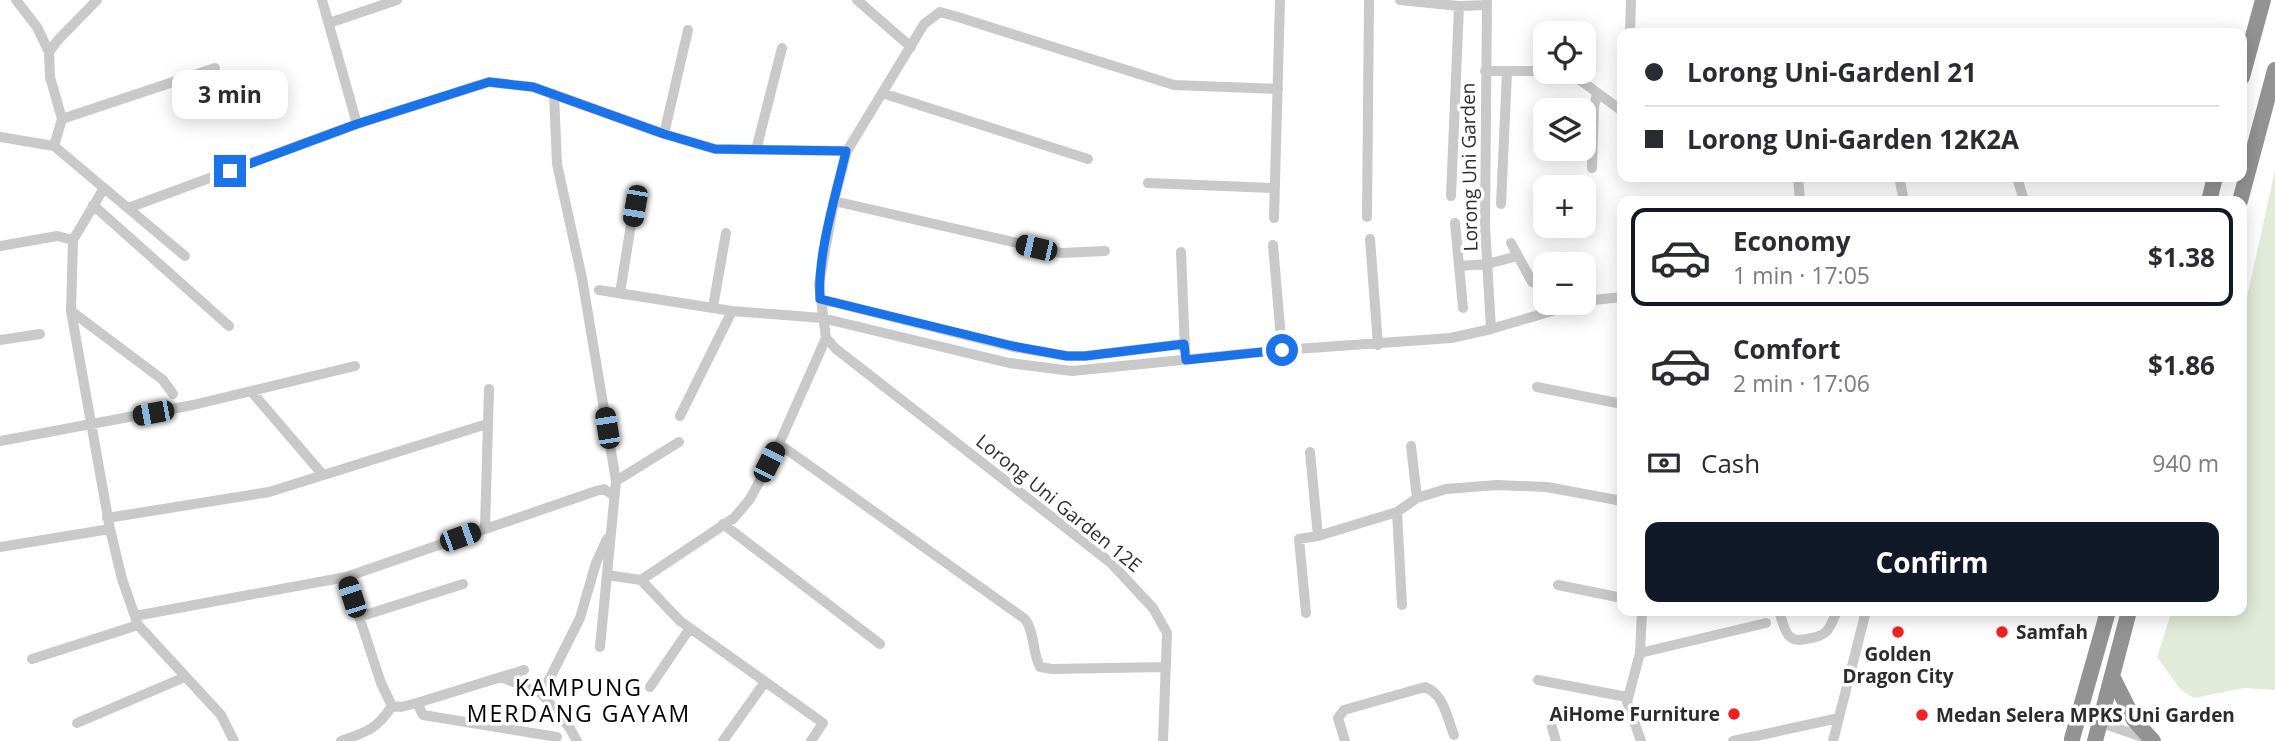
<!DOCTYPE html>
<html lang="en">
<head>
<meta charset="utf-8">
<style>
  :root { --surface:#fff; --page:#f2f2f3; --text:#2b2b33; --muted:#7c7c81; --line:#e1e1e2; --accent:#111827 }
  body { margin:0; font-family:"Open Sans",sans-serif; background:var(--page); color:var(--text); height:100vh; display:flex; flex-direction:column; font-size:26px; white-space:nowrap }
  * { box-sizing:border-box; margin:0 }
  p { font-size:23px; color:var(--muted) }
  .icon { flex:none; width:38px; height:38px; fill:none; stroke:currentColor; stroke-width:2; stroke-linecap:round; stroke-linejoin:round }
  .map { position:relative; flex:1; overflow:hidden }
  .side { position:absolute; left:1617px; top:196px; width:630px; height:420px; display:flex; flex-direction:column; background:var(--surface); border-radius:14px; box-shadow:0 4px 18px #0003 }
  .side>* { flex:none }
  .guide { position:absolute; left:1617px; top:28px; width:630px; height:154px; border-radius:14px; box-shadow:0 4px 18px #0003; display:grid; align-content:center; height:154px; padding:0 28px; background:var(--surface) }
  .tools { position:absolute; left:1533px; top:21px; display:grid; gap:14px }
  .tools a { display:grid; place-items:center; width:63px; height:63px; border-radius:14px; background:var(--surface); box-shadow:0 4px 18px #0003; font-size:35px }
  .end { position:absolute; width:32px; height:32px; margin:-16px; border:9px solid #1a73e8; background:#fff; box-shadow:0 0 0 4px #fff }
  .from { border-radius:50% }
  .bubble { position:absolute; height:49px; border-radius:14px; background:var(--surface); box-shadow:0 4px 18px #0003; font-size:23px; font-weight:700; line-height:49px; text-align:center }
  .car { position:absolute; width:21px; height:42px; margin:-21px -10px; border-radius:9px; box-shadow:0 0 5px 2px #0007; background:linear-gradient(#222 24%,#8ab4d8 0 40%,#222 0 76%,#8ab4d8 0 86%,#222 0) }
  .guide b { display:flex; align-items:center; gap:24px; height:66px; font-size:26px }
  .guide b+b { border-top:2px solid var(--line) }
  .guide i { width:18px; height:18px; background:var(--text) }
  ul { padding:12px 0 0; list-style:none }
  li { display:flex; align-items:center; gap:21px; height:98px; margin:0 14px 10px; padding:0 14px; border:4px solid transparent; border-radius:14px }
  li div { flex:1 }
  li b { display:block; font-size:26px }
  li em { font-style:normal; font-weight:700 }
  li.active { border-color:var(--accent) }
  li>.icon { width:63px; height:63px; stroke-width:1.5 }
  .pay { display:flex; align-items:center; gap:18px; height:77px; padding:0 28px; font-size:26px }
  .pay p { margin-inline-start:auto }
  .primary-button { display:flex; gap:14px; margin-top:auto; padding:14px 28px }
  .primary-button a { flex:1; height:80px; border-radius:14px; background:var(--accent); color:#fff; font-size:28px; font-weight:700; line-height:80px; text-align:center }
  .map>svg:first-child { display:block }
  .green { fill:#e2ebd9 }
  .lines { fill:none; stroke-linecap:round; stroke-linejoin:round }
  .minor { stroke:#c9c9c9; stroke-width:10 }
  .highway { stroke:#939393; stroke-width:16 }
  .route { stroke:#1a73e8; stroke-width:9 }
  .poi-dot { fill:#f02224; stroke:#fff; stroke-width:2.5 }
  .labels { text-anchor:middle; stroke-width:7; stroke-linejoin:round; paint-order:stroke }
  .street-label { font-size:19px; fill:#2c2c2c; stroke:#fff }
  .poi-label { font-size:19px; font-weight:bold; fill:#2c2c2c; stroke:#fff; text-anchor:start }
  .quarter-label { font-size:23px; letter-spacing:2px; fill:#000; stroke:#fff }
</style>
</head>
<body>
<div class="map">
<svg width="2275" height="741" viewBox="0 0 2275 741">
  <rect width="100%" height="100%" fill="#fff"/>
  <path class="green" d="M 2275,170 L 2275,690 L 2244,688 L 2194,698 L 2181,690 L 2157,657 L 2172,611 L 2242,611 L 2242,320 Z"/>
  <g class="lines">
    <path class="minor" d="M 16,0 L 37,27 L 49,52 L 50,77 L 62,119 L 54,146
      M 322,0 L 357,124
      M 857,0 L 911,47
      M 1400,0 L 1459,6 L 1487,5
      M 1487,0 L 1485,226 L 1491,329
      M 329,23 L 397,0
      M 1630,33 L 1631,0
      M 49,52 L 58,40 L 97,0
      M 1485,71 L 1545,71
      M 1565,72 L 1580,80 L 1622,111
      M 882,93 L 1088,159
      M 554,94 L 557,164 L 582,278 L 616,481 L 600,647
      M 62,119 L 215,68
      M 664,134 L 688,30
      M 0,137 L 54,146 L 185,256
      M 756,150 L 782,48
      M 1592,168 L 1594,107 L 1597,93
      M 1798,177 L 1800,201
      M 1899,177 L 1904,201
      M 2017,177 L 2024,201
      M 1148,183 L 1275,188
      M 104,188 L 73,240 L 71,311 L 110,529 L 122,579 L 138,625 L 221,715 L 234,741
      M 1451,196 L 1459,6
      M 834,201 L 1061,253 L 1105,251
      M 1501,204 L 1507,72
      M 93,205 L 229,326
      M 128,208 L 357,124 L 489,82 L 533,87 L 664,134 L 715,149 L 847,151
      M 1367,217 L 1369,0
      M 1274,218 L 1280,0
      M 1455,223 L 1463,308
      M 1370,239 L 1378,345
      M 1511,243 L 1532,282
      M 1273,245 L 1282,350
      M 0,246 L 57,236 L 73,240
      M 1181,252 L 1185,350
      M 1459,266 L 1487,264 L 1518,256
      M 599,290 L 732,311 L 822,318 L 1009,363 L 1072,371 L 1282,350 L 1451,338 L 1491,329 L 1579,303
      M 620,293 L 634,206
      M 820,299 L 1013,347 L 1067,356 L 1085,356 L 1184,344
      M 1584,301 L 1622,297
      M 713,307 L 726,233
      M 71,311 L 163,380 L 173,394
      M 826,338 L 836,349 L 1111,563 L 1153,608 L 1167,633 L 1163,741
      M 0,340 L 40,334
      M 1537,387 L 1622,404
      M 251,391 L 323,475
      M 680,416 L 732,311
      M 0,441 L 193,405 L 355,366
      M 779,444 L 1025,619 C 1035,632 1032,652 1040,667 L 1052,669 L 1166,667
      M 1411,446 L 1417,498
      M 1310,452 L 1318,536
      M 616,481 L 679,442
      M 1397,512 L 1402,605
      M 107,518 L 269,492 L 487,424
      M 723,524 L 880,644
      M 485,527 L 489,389
      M 0,547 L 110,529
      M 607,575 L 641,580 L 680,621 L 823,723 L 811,741
      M 346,577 L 381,683 L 392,706
      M 641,580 L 734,518 L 750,499 L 779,444 L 826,338 L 819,284 L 834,201 L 847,151 L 924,24 L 940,12 L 958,17 L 1174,85 L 1278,89
      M 1558,585 L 1622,598
      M 1779,611 C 1782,619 1784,632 1790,637 C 1795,641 1800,640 1806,639 C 1828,636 1829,630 1837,611
      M 1306,613 L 1299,539 L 1318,536 L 1397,512 L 1417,498 L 1446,489 L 1497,485 L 1547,487 L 1622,501
      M 135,616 L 346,577 L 596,491 L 604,489 L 614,496
      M 359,617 L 463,584
      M 1640,653 L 1766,623
      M 32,659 L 138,625
      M 501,677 L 542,694 L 569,727 L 577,741
      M 1538,680 L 1627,697
      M 650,687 L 690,628
      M 542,694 L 580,618 L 596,563 L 607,539
      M 417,703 L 423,715 L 557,737
      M 392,706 L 401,707 L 417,703 L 524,670
      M 2079,715 L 2148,739
      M 77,723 L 185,677
      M 1552,727 L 1556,741
      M 341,741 C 367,732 377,729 392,706
      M 723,741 L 765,682
      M 1345,741 L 1338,718 L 1344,710 L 1425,687 C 1444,694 1447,718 1454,735
      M 1641,741 L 1627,702 L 1640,653 L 1642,611
      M 1733,741 L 1839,718
      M 1833,741 L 1866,611"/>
    <path class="highway" d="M 2242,77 L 2263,0
      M 2209,201 L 2215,177
      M 2240,201 L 2275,70
      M 2112,676 L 2134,720 L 2153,741
      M 2072,739 L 2108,611
      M 2095,741 L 2129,611"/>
  </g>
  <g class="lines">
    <path class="route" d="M 230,171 L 357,124 L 473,87 L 489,82 L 533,87 L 664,134 L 715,149 L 846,151 C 836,195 817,254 820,299 L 1013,346 L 1067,356 L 1085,356 L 1184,344 L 1186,360 L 1282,350"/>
  </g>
  <g class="poi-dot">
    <circle cx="1898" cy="632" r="7"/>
    <circle cx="2002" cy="632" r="7"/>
    <circle cx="1734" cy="714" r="7"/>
    <circle cx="1922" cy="715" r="7"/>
  </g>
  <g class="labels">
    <g class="street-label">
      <text transform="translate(1469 167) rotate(-91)" y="7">Lorong Uni Garden</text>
      <text transform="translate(1059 503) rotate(39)" y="7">Lorong Uni Garden 12E</text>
    </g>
    <g class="poi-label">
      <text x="2016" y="639">Samfah</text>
      <text x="1898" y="661" text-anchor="middle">Golden<tspan x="1898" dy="22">Dragon City</tspan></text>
      <text x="1720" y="721" text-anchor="end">AiHome Furniture</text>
      <text x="1936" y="722">Medan Selera MPKS Uni Garden</text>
    </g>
    <g class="quarter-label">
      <text x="579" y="696">KAMPUNG<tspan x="579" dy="26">MERDANG GAYAM</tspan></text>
    </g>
  </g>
</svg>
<div class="tools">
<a><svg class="icon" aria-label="locate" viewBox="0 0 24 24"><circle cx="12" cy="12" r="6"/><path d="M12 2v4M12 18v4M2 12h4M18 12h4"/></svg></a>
<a><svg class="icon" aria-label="layers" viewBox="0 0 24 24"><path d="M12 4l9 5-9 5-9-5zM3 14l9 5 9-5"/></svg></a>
<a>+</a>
<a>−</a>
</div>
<i class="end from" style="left:1282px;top:350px"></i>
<i class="end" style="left:230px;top:171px"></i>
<div class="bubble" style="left:172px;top:70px;width:116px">3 min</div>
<i class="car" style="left:635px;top:206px;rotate:190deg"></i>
<i class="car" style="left:1036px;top:248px;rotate:283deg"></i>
<i class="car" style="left:153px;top:413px;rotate:259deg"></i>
<i class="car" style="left:607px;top:428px;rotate:351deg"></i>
<i class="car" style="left:769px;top:462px;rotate:27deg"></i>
<i class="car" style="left:460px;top:537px;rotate:70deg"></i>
<i class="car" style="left:352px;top:597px;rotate:342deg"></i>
<div class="guide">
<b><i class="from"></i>Lorong Uni-Gardenl 21</b>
<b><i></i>Lorong Uni-Garden 12K2A</b>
</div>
<section class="side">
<ul>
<li class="active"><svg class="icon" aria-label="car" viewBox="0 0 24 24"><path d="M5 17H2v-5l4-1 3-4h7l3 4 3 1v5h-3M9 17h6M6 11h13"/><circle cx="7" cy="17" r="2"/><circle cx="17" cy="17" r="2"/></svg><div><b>Economy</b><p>1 min · 17:05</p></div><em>$1.38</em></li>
<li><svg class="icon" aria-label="car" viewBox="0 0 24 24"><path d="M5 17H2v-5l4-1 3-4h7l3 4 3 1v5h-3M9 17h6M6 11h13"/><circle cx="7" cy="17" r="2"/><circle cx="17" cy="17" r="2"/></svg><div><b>Comfort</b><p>2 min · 17:06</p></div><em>$1.86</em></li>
</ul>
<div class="pay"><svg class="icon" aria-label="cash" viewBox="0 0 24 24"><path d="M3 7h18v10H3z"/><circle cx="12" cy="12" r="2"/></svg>Cash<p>940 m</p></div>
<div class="primary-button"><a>Confirm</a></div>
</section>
</div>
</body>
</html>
